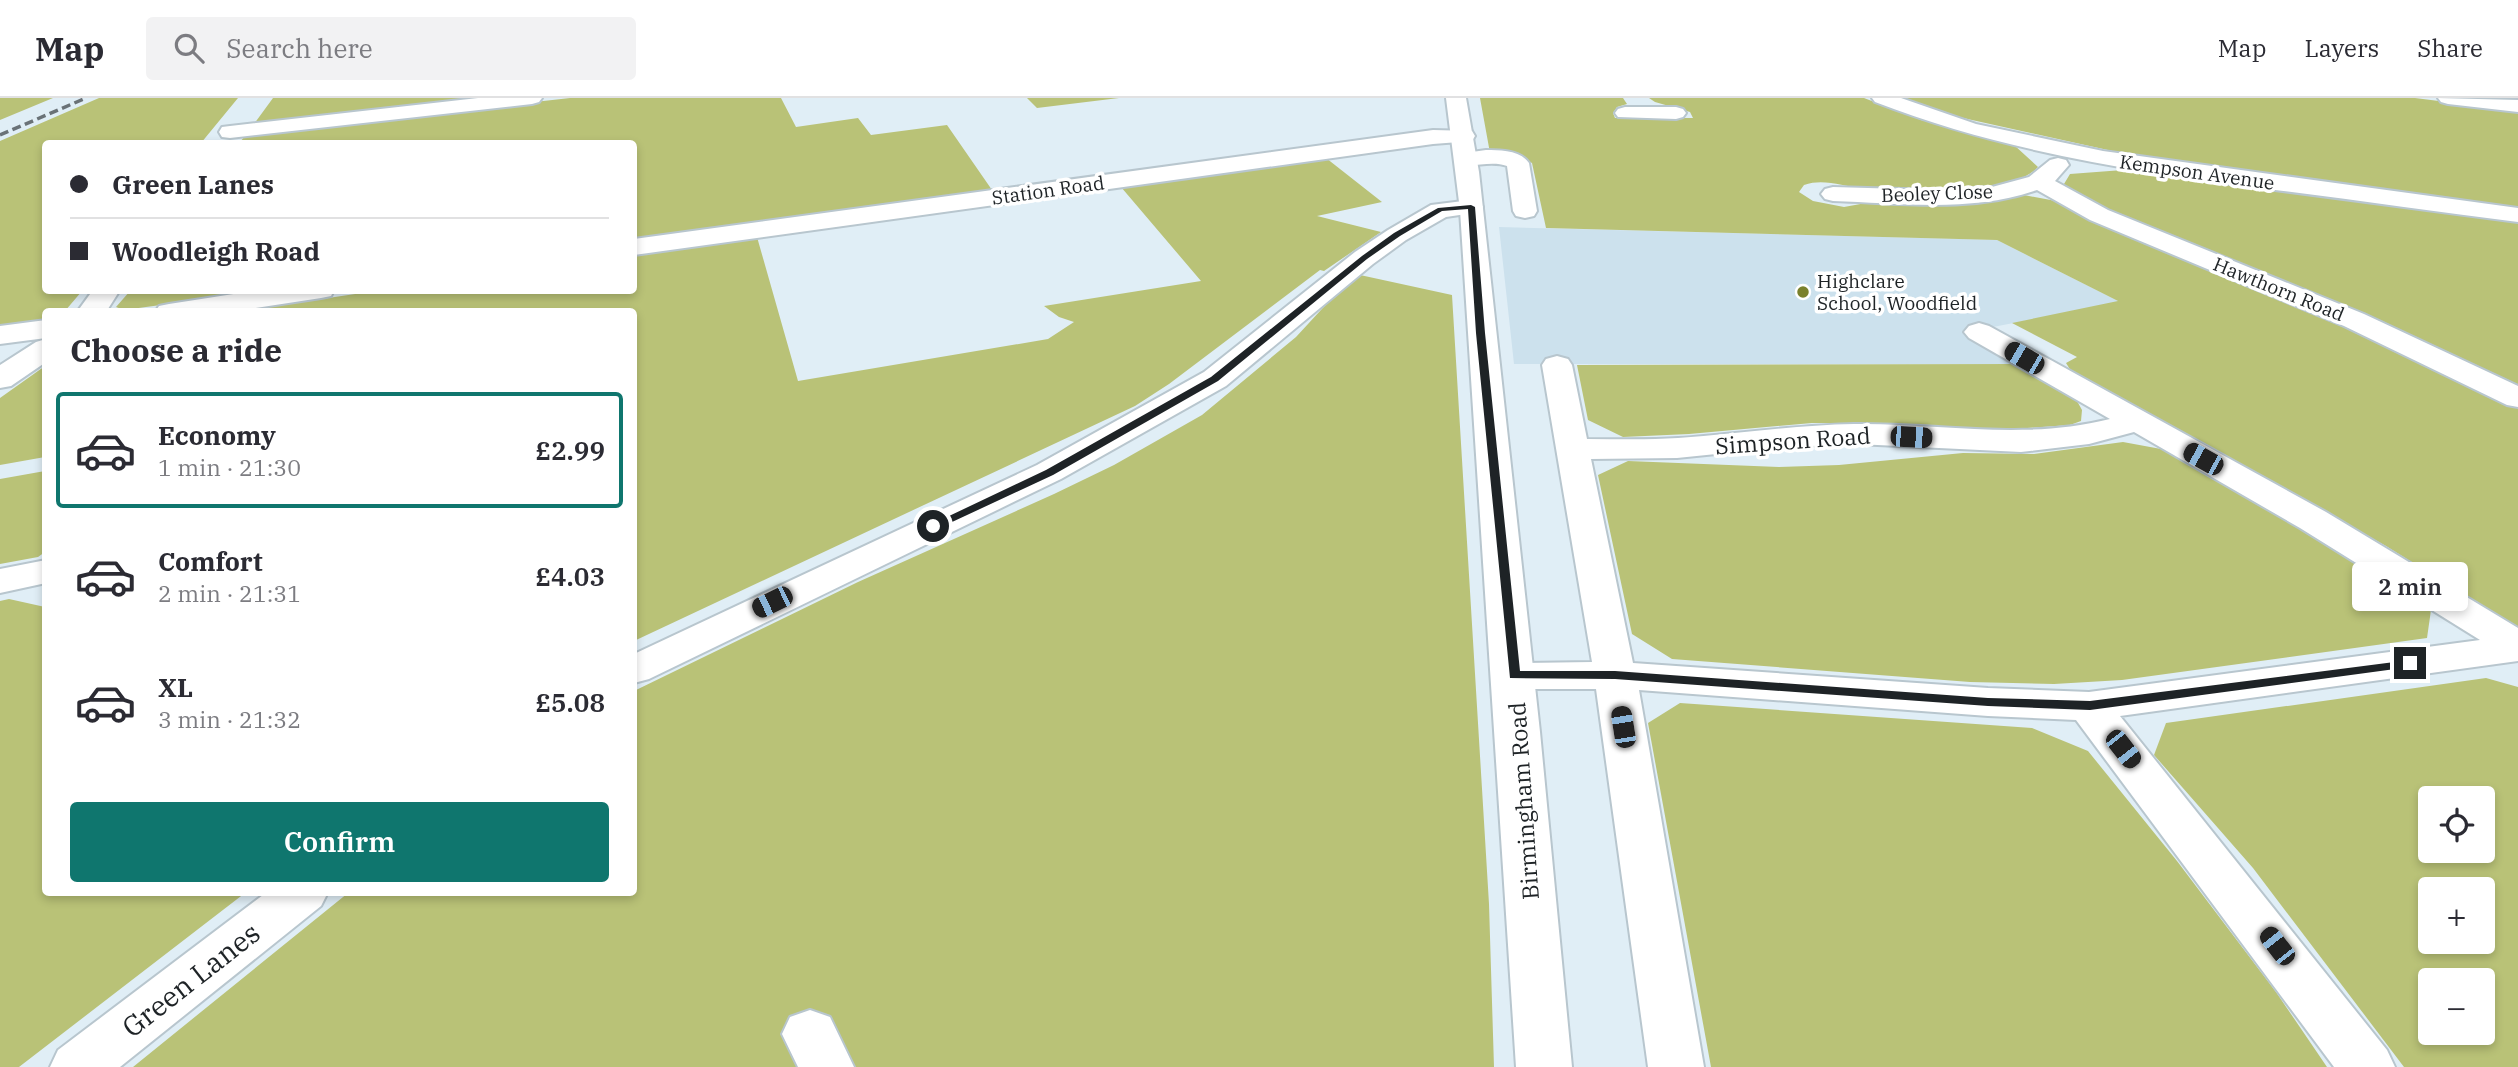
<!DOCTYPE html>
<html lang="en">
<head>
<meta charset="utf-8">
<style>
  :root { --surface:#fff; --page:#f2f2f3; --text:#2b2b33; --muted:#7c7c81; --line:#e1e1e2; --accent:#0f766e }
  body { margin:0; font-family:"IBM Plex Serif",serif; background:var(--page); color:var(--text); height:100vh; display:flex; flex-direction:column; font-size:26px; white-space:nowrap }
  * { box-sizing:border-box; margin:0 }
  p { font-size:23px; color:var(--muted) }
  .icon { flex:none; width:38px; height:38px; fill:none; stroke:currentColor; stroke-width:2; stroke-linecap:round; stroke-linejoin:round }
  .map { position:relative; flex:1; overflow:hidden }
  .details { position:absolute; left:42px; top:210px; width:595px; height:588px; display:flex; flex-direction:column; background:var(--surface); border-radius:7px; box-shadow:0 4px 10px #0003 }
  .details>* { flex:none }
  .top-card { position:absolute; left:42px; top:42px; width:595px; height:154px; border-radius:7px; box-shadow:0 4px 10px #0003; display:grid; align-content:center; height:154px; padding:0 28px; background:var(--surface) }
  .buttons { position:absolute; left:2418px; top:688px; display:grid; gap:14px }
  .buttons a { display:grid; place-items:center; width:77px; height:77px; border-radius:7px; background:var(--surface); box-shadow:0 4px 10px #0003; font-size:35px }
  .end { position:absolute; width:32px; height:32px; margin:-16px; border:9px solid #1e2326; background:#fff; box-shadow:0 0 0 4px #fff }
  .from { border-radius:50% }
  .bubble { position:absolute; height:49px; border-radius:7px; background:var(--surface); box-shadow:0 4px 10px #0003; font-size:23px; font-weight:600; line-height:49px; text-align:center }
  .car { position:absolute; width:21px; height:42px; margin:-21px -10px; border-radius:9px; box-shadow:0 0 5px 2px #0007; background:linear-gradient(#222 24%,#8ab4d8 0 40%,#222 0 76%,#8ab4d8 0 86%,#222 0) }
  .top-card b { display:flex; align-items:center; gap:24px; height:66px; font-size:26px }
  .top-card b+b { border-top:2px solid var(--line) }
  .top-card i { width:18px; height:18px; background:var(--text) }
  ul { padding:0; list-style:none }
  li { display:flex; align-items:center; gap:21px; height:116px; margin:0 14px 10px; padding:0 14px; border:4px solid transparent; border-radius:7px }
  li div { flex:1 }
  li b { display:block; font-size:26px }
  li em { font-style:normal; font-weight:600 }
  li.on { border-color:var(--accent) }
  li>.icon { width:63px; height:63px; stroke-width:1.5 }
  h2 { padding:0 28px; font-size:32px; line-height:84px }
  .button { display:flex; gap:14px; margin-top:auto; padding:14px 28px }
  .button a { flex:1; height:80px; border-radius:7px; background:var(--accent); color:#fff; font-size:28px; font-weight:600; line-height:80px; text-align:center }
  header { display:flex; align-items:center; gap:42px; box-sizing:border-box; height:98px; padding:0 35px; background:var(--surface); border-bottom:2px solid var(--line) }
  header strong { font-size:33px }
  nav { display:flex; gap:38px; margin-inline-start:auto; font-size:24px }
  .search { width:490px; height:63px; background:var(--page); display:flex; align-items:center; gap:18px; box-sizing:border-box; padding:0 24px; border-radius:7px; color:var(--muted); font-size:26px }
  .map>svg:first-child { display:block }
  .built { fill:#cce1ed }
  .green { fill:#b9c277; fill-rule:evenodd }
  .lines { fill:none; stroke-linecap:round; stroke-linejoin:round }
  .street-casing { stroke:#b8c6ce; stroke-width:4 }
  .secondary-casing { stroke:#b8c6ce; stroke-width:4 }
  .primary-casing { stroke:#b8c6ce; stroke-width:4 }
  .street { fill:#fff; fill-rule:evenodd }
  .secondary { fill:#fff; fill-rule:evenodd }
  .primary { fill:#fff; fill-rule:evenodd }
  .rail { stroke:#6a7277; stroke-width:3.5; stroke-dasharray:9 4.5; stroke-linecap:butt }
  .route { fill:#1e2326 }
  .poi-dot { fill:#79802b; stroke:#fff; stroke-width:2.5 }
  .labels { text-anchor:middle; stroke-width:7; stroke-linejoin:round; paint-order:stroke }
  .far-street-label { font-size:19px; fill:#1e2326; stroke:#fff }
  .far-poi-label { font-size:19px; fill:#1e2326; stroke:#fff; text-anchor:start }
  .street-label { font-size:23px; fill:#1e2326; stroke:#fff }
  .near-street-label { font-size:28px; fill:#1e2326; stroke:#fff }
</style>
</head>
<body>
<header>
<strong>Map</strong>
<div class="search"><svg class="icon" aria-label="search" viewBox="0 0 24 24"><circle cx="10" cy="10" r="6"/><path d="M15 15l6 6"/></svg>Search here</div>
<nav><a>Map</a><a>Layers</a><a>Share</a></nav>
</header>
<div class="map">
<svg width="2518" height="969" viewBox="0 0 2518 969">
  <rect width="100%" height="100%" fill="#e0eef6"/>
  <path class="built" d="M 1499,129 L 1997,142 L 2120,204 L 1993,229 L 1996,232 L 1964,237 L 2015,266 L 1514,266 Z"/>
  <path class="green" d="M 0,0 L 53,0 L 0,22 Z
    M 99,0 L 238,0 L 201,45 L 46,46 L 46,192 L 82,193 L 65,213 L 46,214 L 45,221 L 0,228 L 0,43 Z
    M 273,0 L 490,0 L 254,26 Z
    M 570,0 L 781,0 L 796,29 L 858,20 L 871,37 L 947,27 L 992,92 L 634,142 L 634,46 L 238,46 L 247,36 Z
    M 1027,0 L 1119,0 L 1037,10 Z
    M 1480,0 L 1623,0 L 1627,6 L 1617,9 L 1613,15 L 1615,20 L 1693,20 L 1690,14 L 1655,4 L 1649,0 L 1864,0 L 1921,22 L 2014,47 L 2038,69 C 2012,99 1901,93 1863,90 C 1842,89 1825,80 1804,87 L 1799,94 L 1813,103 L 1844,109 L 1877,103 L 2004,100 L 2024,97 L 2056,103 L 2191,164 L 2326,218 L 2518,310 L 2518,531 L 2386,448 L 2071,273 L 2066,265 L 2077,259 L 2012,225 L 2118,203 L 1997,142 L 1546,130 L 1532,65 L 1522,60 L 1490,55 Z
    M 1900,0 L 2415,0 L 2518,13 L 2518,111 L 2171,66 L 1972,22 L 1934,13 Z
    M 1326,60 L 1382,104 L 1317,118 L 1381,134 L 1324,173 L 1320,172 L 1169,286 L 1135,308 L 634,543 L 634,214 L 234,214 L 382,192 L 634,192 L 634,157 L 757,139 L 798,283 L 1048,241 L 1074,224 L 1059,219 L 1044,208 L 1201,183 L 1121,89 Z
    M 2123,72 L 2518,125 L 2518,291 L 2106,112 L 2067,91 L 2064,86 L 2070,76 Z
    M 1360,177 L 1452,197 L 1489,806 L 1494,969 L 133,969 L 348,795 L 634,794 L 634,593 L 858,484 L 1054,396 L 1114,367 L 1202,317 L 1296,239 L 1332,200 Z
    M 130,193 L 264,193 L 124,212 L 116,209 Z
    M 2015,266 L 2077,303 L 2082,312 L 2081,323 L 2070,327 L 1987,333 L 1872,325 L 1812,325 L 1689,336 L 1623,339 L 1588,322 L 1577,267 Z
    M 45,268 L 45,359 L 0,367 L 0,300 Z
    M 2123,344 L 2161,351 L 2273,414 L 2431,512 L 2427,540 L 2122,582 L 2054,586 L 1970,584 L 1672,561 L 1632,536 L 1598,377 L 1628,363 L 1779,369 L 1839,367 L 1963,355 L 2034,356 Z
    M 45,373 L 45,454 L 38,459 L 0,466 L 0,381 Z
    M 9,501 L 45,509 L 46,794 L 245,795 L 19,969 L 0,969 L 0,503 Z
    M 2486,580 L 2518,589 L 2518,969 L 2404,969 L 2253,770 L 2154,657 L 2166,625 ZM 2483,700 L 2483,752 L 2431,752 L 2431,700 ZM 2431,791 L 2483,791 L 2483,844 L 2431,844 ZM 2431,882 L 2483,882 L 2483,934 L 2431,934 Z
    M 1680,605 L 2032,630 L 2088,653 L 2177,763 L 2276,894 L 2327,969 L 1711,969 L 1648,625 Z"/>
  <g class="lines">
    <g class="street-casing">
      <path id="street" d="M 478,0 L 542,0 L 539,4 L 532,6 L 230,40 L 222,39 L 219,34 L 222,29 L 230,28 Z
        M 1872,0 L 1901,0 L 1976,26 L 2103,53 L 2518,110 L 2518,124 C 2437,114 2356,102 2275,92 C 2138,74 2004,54 1875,4 Z
        M 1625,9 L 1676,9 L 1683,11 L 1686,15 L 1683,19 L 1676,21 L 1618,19 L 1615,15 L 1618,11 Z
        M 1433,32 L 1472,33 L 1475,38 L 1472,43 L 1433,46 L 634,157 L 634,141 Z
        M 1486,52 C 1500,52 1520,52 1529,65 L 1537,113 L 1534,118 L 1525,120 L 1516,118 L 1513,113 L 1507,68 C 1491,62 1474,70 1458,66 L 1455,61 L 1458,56 Z
        M 2058,60 L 2066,62 L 2069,67 L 2055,83 L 2108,112 L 2364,216 L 2518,288 L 2518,309 L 2507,307 L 2344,228 L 2090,122 L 2037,92 C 1972,115 1900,105 1833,103 L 1825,101 L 1821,96 L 1825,91 L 1833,89 L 1937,92 L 1992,89 L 2029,79 L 2050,62 Z
        M 1471,102 L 1480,104 L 1483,109 L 1480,114 L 1446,119 L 1406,142 L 1373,166 L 1226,288 L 1061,381 L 649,581 L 634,585 L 634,556 L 1037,367 L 1204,274 L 1355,154 L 1388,132 L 1431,107 Z
        M 93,192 L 120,192 L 106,214 L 77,214 Z
        M 260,192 L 334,192 L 331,198 L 321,200 L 230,214 L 155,214 L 159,208 L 169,206 Z
        M 46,222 L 46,240 L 0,246 L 0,228 Z
        M 1979,225 L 1989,228 L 2326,414 L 2518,530 L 2518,563 L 2120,618 L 2387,952 L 2395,969 L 2334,969 L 2076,622 L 1988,618 L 1639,592 L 1704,969 L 1648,969 L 1596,591 L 1515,591 L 1500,588 L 1494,578 L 1500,568 L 1515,565 L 1592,564 L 1542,267 L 1546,261 L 1557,258 L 1568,261 L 1572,267 L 1587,341 C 1618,341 1648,342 1678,340 C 1737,336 1795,327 1854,326 C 1943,325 2021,343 2110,321 L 1969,240 L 1964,234 L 1969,228 ZM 2134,334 L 2300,430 L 2480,542 L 2089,594 L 1988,590 L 1633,565 L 1591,361 L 1677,360 L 1786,349 L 1857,346 L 2021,354 L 2089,346 Z
        M 46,241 L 46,264 L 11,288 L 0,290 L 0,267 L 36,244 Z
        M 46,462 L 46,485 L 0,495 L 0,471 Z
        M 267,794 L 328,794 L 321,808 L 120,969 L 50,969 L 58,952 Z
        M 810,912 L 830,919 L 854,969 L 798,969 L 782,936 L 790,919 Z"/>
    </g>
    <g class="secondary-casing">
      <path id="secondary" d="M 2438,0 L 2518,2 L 2518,14 L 2448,6 L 2441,4 Z"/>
    </g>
    <g class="primary-casing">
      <path id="primary" d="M 1446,0 L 1466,0 L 1479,74 L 1540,634 L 1572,969 L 1516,969 L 1460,112 Z"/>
    </g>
    <use href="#street" class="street"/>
    <use href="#secondary" class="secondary"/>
    <use href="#primary" class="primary"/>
    <path class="rail" d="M 0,37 L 86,0"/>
  </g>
  <path class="route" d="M 1471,107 L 1475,109 L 1485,235 L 1520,573 L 1615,573 L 1988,600 L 2090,603 L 2410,562 L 2416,565 L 2410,569 L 2090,612 L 1988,608 L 1615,581 L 1510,580 L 1476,235 L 1468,111 L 1442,113 L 1400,138 L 1367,161 L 1218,283 L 1053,377 L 937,431 L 928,428 L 1046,372 L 1211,279 L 1362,158 L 1394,135 L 1438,110 Z"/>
  <circle class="poi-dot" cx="1803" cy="194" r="7"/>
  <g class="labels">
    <g class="far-street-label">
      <text transform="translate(2197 74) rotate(8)" y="7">Kempson Avenue</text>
      <text transform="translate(1048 92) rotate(-8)" y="7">Station Road</text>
      <text transform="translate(1937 95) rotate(-2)" y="7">Beoley Close</text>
      <text transform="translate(2279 191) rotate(22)" y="7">Hawthorn Road</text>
    </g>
    <g class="far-poi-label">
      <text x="1817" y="190">Highclare<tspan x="1817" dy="22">School, Woodfield</tspan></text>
    </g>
    <g class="street-label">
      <text transform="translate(1793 343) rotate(-4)" y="8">Simpson Road</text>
      <text transform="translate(1524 703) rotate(-94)" y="8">Birmingham Road</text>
    </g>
    <g class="near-street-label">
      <text transform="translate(191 882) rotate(-38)" y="10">Green Lanes</text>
    </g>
  </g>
</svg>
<div class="buttons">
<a><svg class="icon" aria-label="locate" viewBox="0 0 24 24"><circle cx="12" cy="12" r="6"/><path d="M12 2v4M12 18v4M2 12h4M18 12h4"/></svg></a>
<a>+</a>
<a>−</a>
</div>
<i class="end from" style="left:933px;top:428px"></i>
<i class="end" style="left:2410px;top:565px"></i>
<div class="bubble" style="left:2352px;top:464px;width:116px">2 min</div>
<i class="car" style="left:2024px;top:260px;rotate:300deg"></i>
<i class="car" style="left:1911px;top:339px;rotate:93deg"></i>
<i class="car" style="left:2203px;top:361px;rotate:299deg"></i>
<i class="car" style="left:772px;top:504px;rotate:244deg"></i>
<i class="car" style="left:1623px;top:629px;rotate:351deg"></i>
<i class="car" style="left:2123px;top:651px;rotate:142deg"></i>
<i class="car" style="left:2277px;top:848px;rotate:322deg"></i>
<div class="top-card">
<b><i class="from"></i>Green Lanes</b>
<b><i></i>Woodleigh Road</b>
</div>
<section class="details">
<h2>Choose a ride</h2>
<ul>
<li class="on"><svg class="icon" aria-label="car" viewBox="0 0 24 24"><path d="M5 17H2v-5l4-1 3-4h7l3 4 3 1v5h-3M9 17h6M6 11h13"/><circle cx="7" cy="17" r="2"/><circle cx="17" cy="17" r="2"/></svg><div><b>Economy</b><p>1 min · 21:30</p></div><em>£2.99</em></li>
<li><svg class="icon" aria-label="car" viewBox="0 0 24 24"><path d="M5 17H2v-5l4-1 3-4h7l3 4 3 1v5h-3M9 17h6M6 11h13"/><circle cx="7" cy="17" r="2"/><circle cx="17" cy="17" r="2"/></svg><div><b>Comfort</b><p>2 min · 21:31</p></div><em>£4.03</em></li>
<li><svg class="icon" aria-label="car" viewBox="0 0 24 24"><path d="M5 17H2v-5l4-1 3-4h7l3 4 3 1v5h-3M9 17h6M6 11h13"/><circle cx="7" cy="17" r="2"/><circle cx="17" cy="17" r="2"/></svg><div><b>XL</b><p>3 min · 21:32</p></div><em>£5.08</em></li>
</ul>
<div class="button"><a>Confirm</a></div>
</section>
</div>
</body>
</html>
